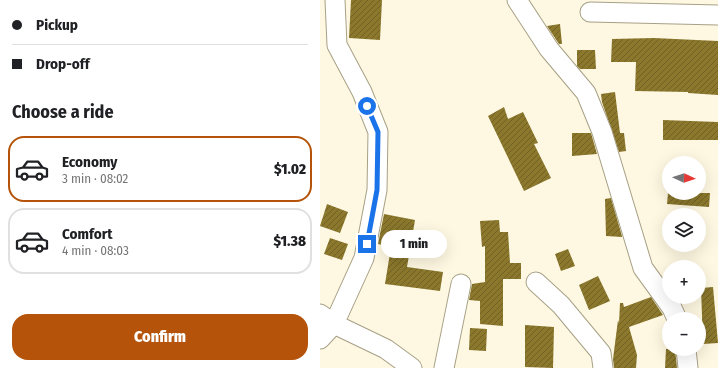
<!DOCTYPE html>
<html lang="en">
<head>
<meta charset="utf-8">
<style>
  :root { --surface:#fff; --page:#f6f6f6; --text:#202124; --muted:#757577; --line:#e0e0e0; --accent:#b45309 }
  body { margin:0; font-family:"Fira Sans Condensed",sans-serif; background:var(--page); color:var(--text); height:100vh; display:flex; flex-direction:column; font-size:15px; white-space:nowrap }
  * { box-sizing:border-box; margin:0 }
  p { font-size:13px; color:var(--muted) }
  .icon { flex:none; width:22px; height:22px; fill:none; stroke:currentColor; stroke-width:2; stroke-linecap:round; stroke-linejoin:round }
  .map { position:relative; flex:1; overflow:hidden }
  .panel { display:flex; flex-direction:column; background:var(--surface); width:320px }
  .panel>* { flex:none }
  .hud { display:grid; align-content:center; height:88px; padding:0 12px; background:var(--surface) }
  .needle { width:26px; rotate:93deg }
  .tools { position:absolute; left:342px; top:156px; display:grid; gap:8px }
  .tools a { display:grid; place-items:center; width:44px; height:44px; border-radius:50%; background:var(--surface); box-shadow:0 4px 16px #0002; font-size:20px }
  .end { position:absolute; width:18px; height:18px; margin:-9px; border:5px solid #1a73e8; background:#fff; box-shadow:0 0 0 2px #fff }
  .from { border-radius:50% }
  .bubble { position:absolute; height:28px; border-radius:14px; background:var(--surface); box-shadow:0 4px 16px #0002; font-size:13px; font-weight:800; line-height:28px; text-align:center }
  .hud b { display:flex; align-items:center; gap:14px; height:38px; font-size:15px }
  .hud b+b { border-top:1px solid var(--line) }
  .hud i { width:10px; height:10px; background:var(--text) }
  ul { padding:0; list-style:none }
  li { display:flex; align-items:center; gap:12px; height:66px; margin:0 8px 6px; padding:0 4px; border:2px solid var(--line); border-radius:16px }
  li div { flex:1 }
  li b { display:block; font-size:15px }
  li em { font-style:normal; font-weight:800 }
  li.current { border-color:var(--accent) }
  li>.icon { width:36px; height:36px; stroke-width:1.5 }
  h2 { padding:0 12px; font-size:18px; line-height:48px }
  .button { display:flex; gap:8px; margin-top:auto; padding:8px 12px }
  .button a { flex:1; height:46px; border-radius:16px; background:var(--accent); color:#fff; font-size:16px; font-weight:800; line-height:46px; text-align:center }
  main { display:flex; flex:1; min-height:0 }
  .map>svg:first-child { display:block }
  .building { fill:url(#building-hatch) }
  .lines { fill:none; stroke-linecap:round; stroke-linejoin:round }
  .minor-casing { stroke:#a7a086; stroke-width:21 }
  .minor { stroke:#fff; stroke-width:19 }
  .route { stroke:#1a73e8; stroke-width:5 }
</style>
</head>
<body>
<main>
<section class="panel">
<div class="hud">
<b><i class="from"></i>Pickup</b>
<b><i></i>Drop-off</b>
</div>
<h2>Choose a ride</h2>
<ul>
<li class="current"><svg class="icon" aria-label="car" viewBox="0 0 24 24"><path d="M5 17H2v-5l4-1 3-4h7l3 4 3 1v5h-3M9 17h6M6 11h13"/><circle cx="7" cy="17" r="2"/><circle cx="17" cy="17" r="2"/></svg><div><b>Economy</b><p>3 min · 08:02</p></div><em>$1.02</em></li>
<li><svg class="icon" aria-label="car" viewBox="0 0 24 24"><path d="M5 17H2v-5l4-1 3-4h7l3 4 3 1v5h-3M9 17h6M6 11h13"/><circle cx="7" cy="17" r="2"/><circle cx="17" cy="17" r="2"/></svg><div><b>Comfort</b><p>4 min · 08:03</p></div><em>$1.38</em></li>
</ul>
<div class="button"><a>Confirm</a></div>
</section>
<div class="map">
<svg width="398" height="368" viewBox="0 0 398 368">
  <defs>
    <pattern id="building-hatch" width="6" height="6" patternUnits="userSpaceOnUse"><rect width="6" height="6" fill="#8b782d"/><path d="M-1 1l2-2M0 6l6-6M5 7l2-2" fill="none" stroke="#716125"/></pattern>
  </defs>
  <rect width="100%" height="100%" fill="#fef8e2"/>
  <path class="building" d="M 31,0 L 62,0 L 60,40 L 29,38 Z
    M 240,24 L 242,44 L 239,44 L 227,26 Z
    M 334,38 L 398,41 L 398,95 L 368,93 L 368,92 L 315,91 L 316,62 L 291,62 L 292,39 Z
    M 257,50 L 275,50 L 276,69 L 260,69 L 257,66 Z
    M 295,92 L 300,133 L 304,133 L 306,151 L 299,152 L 282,102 L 281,94 Z
    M 184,107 L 188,119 L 203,112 L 218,143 L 214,144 L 231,178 L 204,191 L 168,116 Z
    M 343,120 L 398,122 L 398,140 L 343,140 Z
    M 252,133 L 271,133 L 277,154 L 252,156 Z
    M 348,193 L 390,193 L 389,207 L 347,204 Z
    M 291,198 L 302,236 L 302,237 L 286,236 L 285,199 Z
    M 7,204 L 28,212 L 20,233 L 0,226 Z
    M 64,214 L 95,220 L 87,267 L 123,272 L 120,291 L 65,284 L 71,247 L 58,244 Z
    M 179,220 L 180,232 L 188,232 L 190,263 L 201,263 L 201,279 L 183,279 L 183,326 L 160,324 L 160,301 L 149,300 L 152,284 L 165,282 L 165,246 L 162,247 L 160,221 Z
    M 10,238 L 28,244 L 22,260 L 4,254 Z
    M 248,249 L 255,266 L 241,271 L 235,254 Z
    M 278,276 L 290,301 L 269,310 L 259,285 Z
    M 393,287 L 398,343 L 383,344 L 381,288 Z
    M 331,297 L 343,315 L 309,327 L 317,355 L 316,368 L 294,368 L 293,359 L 298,320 L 299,323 L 300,303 L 303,303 L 304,307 Z
    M 205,325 L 234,327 L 233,368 L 205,367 Z
    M 150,328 L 167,329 L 166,351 L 149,350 Z
    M 346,349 L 355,349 L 357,368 L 345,368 Z"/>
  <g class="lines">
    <g class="minor-casing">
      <path id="minor" d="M 197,0 L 229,49 L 266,93 L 282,132 L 323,268 L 352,308 L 357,319
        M 270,12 L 398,15
        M 216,282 L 241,305 L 281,353 L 283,368
        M 0,314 L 14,324 L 66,349 L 92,368
        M 0,339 L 14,324 L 44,258 L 57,190 L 58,132 L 42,92 L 17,45 L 15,0
        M 366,349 L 368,368
        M 124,368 L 141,284"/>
    </g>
    <use href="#minor" class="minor"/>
  </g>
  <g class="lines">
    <path class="route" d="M 47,244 L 57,190 L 58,132 L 47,106"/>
  </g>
</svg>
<div class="tools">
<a><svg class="needle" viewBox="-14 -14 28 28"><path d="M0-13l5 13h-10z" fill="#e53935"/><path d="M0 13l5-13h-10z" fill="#757577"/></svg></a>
<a><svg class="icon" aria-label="layers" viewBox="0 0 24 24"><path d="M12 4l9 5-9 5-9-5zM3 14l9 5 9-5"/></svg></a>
<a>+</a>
<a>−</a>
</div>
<i class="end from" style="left:47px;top:106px"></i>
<i class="end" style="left:47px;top:244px"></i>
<div class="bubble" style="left:61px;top:230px;width:66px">1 min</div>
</div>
</main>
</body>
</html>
